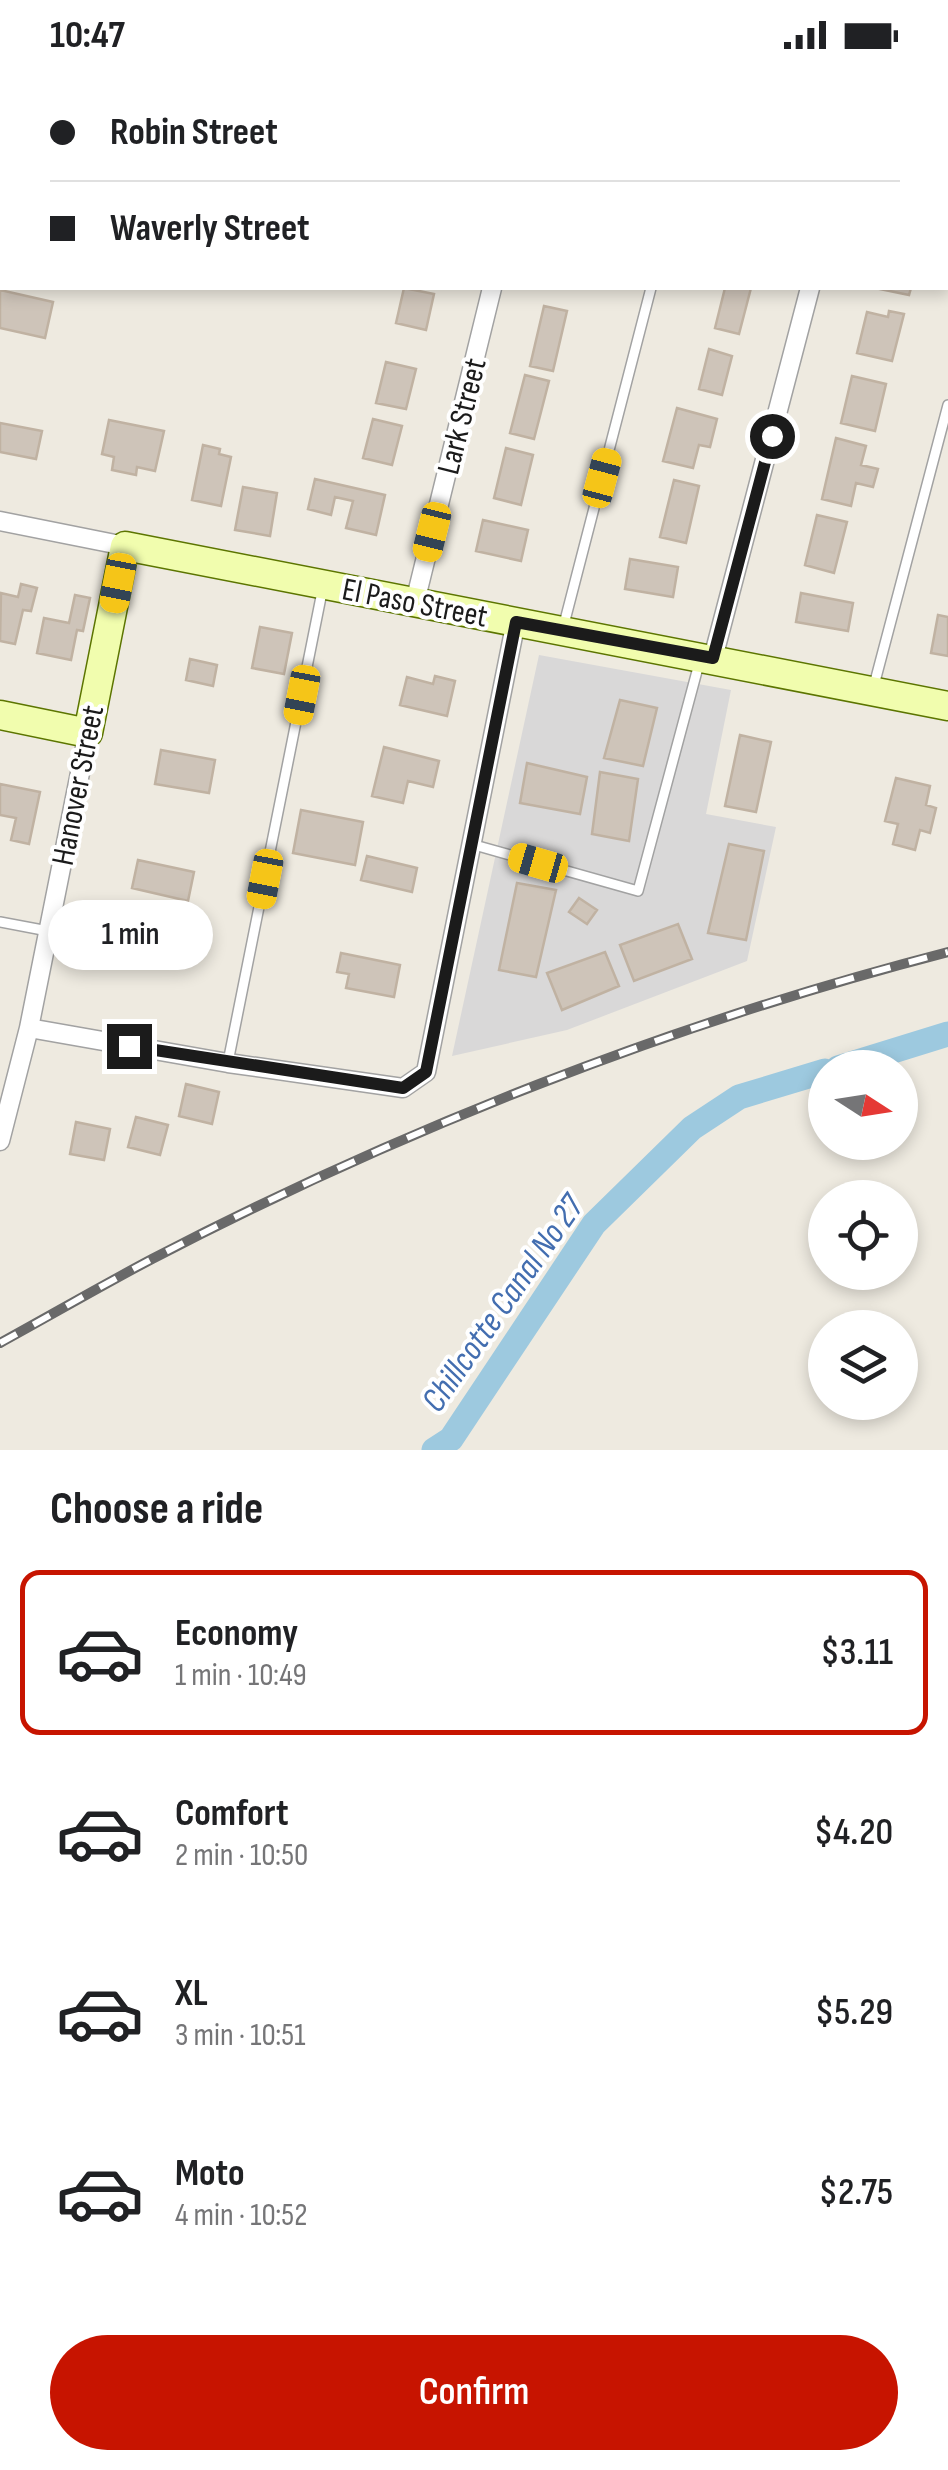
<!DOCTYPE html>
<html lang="en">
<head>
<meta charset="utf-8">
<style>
  :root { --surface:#fff; --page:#f6f6f6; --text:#202124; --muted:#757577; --line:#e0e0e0; --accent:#c71400 }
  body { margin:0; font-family:"Sofia Sans Condensed",sans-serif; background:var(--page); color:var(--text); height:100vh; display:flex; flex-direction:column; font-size:38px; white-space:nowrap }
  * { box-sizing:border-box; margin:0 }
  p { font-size:32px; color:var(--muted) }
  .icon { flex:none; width:55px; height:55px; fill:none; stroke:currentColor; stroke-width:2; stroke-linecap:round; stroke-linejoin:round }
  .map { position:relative; height:1380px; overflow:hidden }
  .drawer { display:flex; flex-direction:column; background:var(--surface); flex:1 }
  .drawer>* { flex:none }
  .hud { position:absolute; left:0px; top:0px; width:950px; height:220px; box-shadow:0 5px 15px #0003; display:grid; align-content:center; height:220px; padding:0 50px; background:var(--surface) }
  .needle { width:65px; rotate:102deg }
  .tools { position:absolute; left:808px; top:980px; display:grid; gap:20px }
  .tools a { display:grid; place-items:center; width:110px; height:110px; border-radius:50%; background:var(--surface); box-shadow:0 5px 15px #0003; font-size:50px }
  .end { position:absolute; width:45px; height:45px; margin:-22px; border:12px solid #1b1b1b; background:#fff; box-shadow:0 0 0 5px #fff }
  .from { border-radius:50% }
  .bubble { position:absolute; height:70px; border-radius:35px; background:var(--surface); box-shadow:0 5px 15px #0003; font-size:32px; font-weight:600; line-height:70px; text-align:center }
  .car { position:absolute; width:30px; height:60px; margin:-30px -15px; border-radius:12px; box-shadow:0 0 8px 2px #0007; background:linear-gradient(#f5c518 24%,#345 0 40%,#f5c518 0 76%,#345 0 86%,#f5c518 0) }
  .hud b { display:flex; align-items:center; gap:35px; height:95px; font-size:38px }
  .hud b+b { border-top:2px solid var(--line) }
  .hud i { width:25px; height:25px; background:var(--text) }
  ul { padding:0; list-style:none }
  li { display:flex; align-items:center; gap:30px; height:165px; margin:0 20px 15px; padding:0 30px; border:5px solid transparent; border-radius:20px }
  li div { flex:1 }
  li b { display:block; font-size:38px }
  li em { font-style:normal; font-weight:600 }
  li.selected { border-color:var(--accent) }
  li>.icon { width:90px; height:90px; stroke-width:1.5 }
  h2 { padding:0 50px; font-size:45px; line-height:120px }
  .button { display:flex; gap:20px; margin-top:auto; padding:20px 50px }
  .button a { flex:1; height:115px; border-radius:60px; background:var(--accent); color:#fff; font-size:40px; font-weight:600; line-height:115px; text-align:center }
  .status { display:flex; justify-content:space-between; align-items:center; height:70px; padding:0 50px; background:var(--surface); direction:ltr }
  .status svg { height:28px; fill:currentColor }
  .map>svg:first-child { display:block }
  .residential { fill:#d9d8d8 }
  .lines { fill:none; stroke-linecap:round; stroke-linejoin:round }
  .canal { stroke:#9dc9df; stroke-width:25 }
  .building { fill:#cec4b9; stroke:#c0b2a2; stroke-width:2.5 }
  .lane-casing { stroke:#a2a2a2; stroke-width:12 }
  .street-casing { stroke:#a2a2a2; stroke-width:21 }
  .secondary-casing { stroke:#5c7500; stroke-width:31 }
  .lane { stroke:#fff; stroke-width:9 }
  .street { stroke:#fff; stroke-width:18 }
  .secondary { stroke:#f1fdae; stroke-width:28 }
  .rail-casing { stroke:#696969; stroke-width:10 }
  .rail { stroke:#fff; stroke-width:6; stroke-dasharray:19; stroke-linecap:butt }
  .route { stroke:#1b1b1b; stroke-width:12 }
  .labels { text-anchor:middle; stroke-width:8; stroke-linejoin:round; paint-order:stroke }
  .street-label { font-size:32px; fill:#1b1b1b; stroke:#fff }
  .water-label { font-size:35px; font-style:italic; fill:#436eb0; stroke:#fff }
</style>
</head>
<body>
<div class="status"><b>10:47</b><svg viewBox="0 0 49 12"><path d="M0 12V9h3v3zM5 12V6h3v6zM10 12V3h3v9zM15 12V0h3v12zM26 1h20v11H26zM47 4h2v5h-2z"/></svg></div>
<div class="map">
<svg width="948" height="1380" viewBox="0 0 948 1380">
  <rect width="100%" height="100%" fill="#eeeae0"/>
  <path class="residential" d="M 539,585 L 731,620 L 706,744 L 776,757 L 747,891 L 567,960 L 452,986 Z"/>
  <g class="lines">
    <path class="canal" d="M 838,998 L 948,964
      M 434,1380 L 451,1369 L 594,1154 L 692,1058 L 739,1027 L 825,1001"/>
  </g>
  <path class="building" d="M 404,218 L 434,224 L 426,260 L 396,253 Z
    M 725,218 L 751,218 L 739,264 L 715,258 Z
    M 875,218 L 911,218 L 909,225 Z
    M 0,220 L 53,232 L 45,268 L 0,258 Z
    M 544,236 L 567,241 L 553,301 L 530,296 Z
    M 889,241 L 904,244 L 892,291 L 857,283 L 867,242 L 888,247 Z
    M 709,279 L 732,286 L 722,325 L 699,319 Z
    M 386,292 L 416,299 L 406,339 L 376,333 Z
    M 525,305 L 549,311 L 534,369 L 510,363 Z
    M 852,306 L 886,314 L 875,361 L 841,353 Z
    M 677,338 L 717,349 L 710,377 L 699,375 L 693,398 L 663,391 Z
    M 373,349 L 402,356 L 392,395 L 363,388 Z
    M 109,350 L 164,361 L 155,401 L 137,397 L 136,405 L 112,400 L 114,387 L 102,384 Z
    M 0,353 L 42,361 L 36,389 L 0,382 Z
    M 836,368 L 866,376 L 861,395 L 878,399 L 873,417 L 856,413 L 851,436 L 822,429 Z
    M 203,375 L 220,379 L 219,384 L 231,387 L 221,436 L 192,430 Z
    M 506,378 L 533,385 L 521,435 L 494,428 Z
    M 315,409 L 385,425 L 376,465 L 346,458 L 353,431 L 335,427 L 331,445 L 308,439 Z
    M 674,410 L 699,416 L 686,473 L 660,467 Z
    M 243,417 L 277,423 L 270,466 L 235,460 Z
    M 817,445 L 847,452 L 834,503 L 805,495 Z
    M 483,450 L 528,460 L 521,491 L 476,481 Z
    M 630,489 L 678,497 L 673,527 L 625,519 Z
    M 21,514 L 37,518 L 31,541 L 23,540 L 15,574 L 0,571 L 1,523 L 18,527 Z
    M 801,523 L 853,533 L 848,561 L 796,552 Z
    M 75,525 L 90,528 L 83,561 L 77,560 L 71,590 L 37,583 L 44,548 L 69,553 Z
    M 938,545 L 948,547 L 948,586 L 931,583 Z
    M 260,557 L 292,563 L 284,604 L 252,598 Z
    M 190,589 L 217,595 L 213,616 L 186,610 Z
    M 435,606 L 455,611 L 447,646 L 400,635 L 407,607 L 433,614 Z
    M 620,630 L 657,638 L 643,696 L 604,688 Z
    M 740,665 L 771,672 L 756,742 L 725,736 Z
    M 384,677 L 439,691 L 433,717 L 408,711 L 403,733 L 372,726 Z
    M 161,680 L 215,690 L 209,723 L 155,714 Z
    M 527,693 L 587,707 L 580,744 L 520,733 Z
    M 600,702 L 638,709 L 629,771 L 592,764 Z
    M 896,708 L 930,716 L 926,735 L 936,738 L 930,763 L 920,760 L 915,780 L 893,774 L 898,754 L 885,751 Z
    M 0,714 L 40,722 L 29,774 L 11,770 L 16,748 L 0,745 Z
    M 301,740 L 363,752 L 355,795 L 293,783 Z
    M 729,774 L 764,781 L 746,870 L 708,863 Z
    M 367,786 L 417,798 L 412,822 L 361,810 Z
    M 138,790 L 194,802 L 188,831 L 132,818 Z
    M 517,813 L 556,820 L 536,907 L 499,900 Z
    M 579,828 L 597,840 L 587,854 L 569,842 Z
    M 121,846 L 177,857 L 171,888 L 116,878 Z
    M 678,854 L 692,889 L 634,911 L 620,875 Z
    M 605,882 L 619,916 L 562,940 L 547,903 Z
    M 341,883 L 400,895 L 394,927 L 346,918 L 349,904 L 337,902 Z
    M 186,1014 L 219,1022 L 212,1054 L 179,1046 Z
    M 136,1047 L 168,1055 L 160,1085 L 128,1077 Z
    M 76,1052 L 110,1059 L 104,1090 L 70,1084 Z"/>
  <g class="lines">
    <g class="lane-casing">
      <path id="lane" d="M 139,2 L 140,0
        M 706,2 L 707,0
        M 0,191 L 2,192
        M 563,558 L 651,218
        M 873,619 L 948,335
        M 471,774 L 638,821 L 700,590
        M 0,852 L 48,861
        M 228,992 L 323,517"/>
    </g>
    <g class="street-casing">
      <path id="street" d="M 904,0 L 923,2
        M 545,2 L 545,0
        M 867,2 L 867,0
        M 0,451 L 125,476
        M 415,532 L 492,218
        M 713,588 L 810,218
        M 29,958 L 228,993 L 403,1018 L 426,1002 L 516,551
        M 0,1071 L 29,958 L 88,663"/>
    </g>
    <g class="secondary-casing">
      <path id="secondary" d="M 0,645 L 88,663 L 125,476 L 948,636"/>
    </g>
    <use href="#lane" class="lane"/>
    <use href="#street" class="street"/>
    <use href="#secondary" class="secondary"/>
    <g class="rail-casing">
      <path id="rail" d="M 0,1273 C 51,1245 101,1216 152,1189 C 402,1059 676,952 948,882"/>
    </g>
    <use href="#rail" class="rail"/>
  </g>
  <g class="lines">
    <path class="route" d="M 129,976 L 403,1018 L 426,1002 L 516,552 L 713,588 L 772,366"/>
  </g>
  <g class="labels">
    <g class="street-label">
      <text transform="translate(461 346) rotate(-76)" y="11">Lark Street</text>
      <text transform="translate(415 532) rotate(11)" y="11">El Paso Street</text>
      <text transform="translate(77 715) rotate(-79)" y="11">Hanover Street</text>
    </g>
    <g class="water-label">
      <text transform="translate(502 1233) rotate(-55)" y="12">Chillcotte Canal No 27</text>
    </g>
  </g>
</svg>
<div class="tools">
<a><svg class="needle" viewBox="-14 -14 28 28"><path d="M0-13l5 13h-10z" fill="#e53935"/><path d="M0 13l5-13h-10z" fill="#757577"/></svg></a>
<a><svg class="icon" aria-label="locate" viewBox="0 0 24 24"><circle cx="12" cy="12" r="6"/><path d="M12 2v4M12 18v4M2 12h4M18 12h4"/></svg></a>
<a><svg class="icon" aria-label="layers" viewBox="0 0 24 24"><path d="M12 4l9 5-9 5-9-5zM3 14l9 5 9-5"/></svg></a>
</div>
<i class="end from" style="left:772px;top:366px"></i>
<i class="end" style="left:129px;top:976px"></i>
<div class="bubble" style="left:48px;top:830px;width:165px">1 min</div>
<i class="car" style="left:602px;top:408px;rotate:15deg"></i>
<i class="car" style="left:432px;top:462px;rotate:194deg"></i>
<i class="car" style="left:118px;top:513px;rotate:191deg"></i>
<i class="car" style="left:302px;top:625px;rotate:191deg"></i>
<i class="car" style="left:538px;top:793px;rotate:286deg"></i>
<i class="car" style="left:265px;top:809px;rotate:191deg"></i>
<div class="hud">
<b><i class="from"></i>Robin Street</b>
<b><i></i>Waverly Street</b>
</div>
</div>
<section class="drawer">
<h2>Choose a ride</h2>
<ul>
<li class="selected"><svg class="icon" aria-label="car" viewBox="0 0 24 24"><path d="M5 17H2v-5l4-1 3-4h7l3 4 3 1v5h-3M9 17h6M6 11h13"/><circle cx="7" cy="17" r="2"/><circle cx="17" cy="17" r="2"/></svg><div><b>Economy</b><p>1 min · 10:49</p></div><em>$3.11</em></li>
<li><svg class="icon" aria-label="car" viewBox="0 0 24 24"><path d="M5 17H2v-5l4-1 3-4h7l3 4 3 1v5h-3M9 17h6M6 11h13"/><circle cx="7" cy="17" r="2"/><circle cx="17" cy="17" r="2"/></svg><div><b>Comfort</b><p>2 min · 10:50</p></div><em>$4.20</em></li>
<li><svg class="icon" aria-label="car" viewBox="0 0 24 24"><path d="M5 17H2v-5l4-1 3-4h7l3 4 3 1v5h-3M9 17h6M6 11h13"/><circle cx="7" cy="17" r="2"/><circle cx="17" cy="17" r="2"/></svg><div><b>XL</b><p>3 min · 10:51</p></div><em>$5.29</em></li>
<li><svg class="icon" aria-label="car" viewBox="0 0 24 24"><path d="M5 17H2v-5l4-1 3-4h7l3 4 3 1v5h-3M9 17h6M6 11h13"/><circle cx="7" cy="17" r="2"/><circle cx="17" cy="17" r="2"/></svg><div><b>Moto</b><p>4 min · 10:52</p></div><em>$2.75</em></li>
</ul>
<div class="button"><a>Confirm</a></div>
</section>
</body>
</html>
